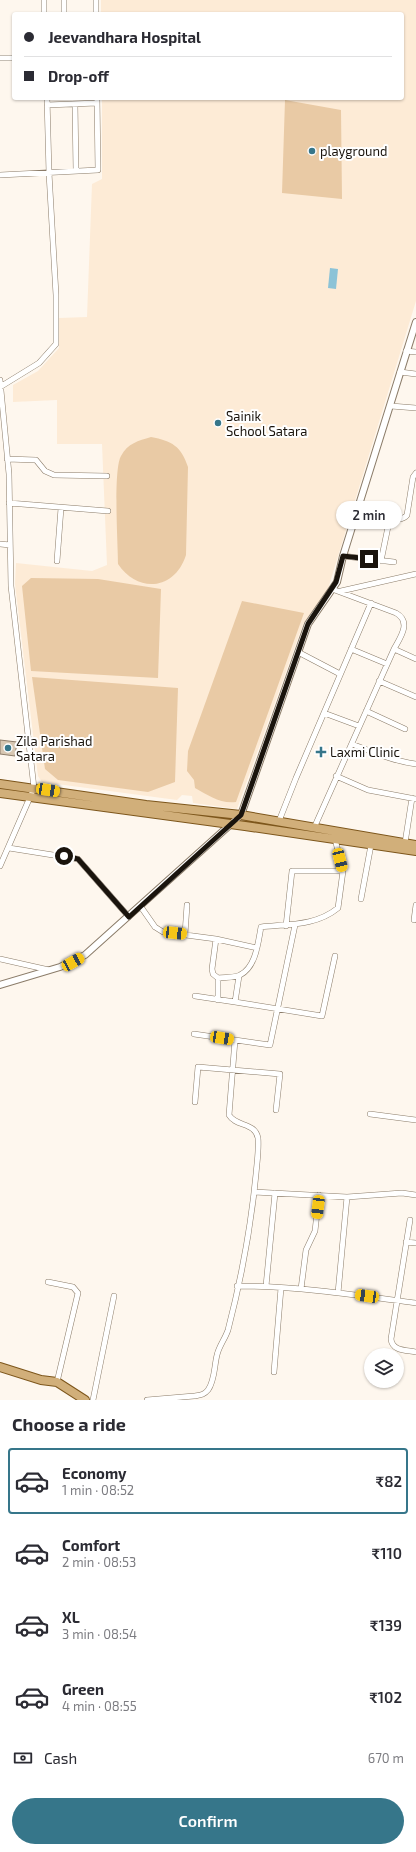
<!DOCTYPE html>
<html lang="en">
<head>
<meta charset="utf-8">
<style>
  :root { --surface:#fff; --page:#f2f2f3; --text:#2b2b33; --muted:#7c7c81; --line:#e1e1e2; --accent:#36768a }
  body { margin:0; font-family:"Exo 2",sans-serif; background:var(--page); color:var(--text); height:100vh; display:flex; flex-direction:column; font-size:15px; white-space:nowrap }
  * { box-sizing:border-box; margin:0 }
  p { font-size:13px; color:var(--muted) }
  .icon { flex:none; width:22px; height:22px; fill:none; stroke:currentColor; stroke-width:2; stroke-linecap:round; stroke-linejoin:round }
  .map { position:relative; height:1400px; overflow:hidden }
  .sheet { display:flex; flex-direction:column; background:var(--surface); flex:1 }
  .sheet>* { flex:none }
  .hud { position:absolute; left:12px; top:12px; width:392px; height:88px; border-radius:4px; box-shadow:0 1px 3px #0004; display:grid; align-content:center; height:88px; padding:0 12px; background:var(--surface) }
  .controls { position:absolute; left:364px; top:1348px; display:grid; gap:8px }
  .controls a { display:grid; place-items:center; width:40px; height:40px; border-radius:50%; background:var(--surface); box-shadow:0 1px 3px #0004; font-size:20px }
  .end { position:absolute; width:18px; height:18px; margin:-9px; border:5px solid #1a140d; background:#fff; box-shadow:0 0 0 2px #fff }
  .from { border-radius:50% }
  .bubble { position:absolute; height:28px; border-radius:14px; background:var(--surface); box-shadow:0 1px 3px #0004; font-size:13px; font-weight:600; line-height:28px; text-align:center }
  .car { position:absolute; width:12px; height:24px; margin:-12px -6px; border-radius:5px; box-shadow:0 0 3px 1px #0007; background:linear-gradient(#f5c518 24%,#345 0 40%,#f5c518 0 76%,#345 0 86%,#f5c518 0) }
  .hud b { display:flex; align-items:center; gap:14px; height:38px; font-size:15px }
  .hud b+b { border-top:1px solid var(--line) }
  .hud i { width:10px; height:10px; background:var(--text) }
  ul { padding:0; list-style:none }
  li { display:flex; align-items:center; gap:12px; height:66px; margin:0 8px 6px; padding:0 4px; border:2px solid transparent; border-radius:4px }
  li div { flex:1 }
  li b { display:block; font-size:15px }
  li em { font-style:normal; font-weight:600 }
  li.selected { border-color:var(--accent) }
  li>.icon { width:36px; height:36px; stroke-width:1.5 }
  h2 { padding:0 12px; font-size:18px; line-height:48px }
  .pay { display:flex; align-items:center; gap:10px; height:44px; padding:0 12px; font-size:15px }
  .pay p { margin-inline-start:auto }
  .cta { display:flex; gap:8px; margin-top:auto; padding:8px 12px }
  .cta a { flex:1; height:46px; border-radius:24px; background:var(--accent); color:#fff; font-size:16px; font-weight:600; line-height:46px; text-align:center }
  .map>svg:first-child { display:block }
  .built { fill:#fdebd6 }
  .green { fill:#e9caa5 }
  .water { fill:#8cc3d7 }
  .building { fill:#d7c7b2; stroke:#8d7d6a }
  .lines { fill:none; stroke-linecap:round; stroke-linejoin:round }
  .minor-casing { stroke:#8b7c69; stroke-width:6 }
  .tertiary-casing { stroke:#8b7c69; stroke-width:8 }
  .primary-casing { stroke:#7d561b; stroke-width:10 }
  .minor { stroke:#fff; stroke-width:5 }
  .tertiary { stroke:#fff; stroke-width:6 }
  .primary { stroke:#d1af7a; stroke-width:8 }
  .route { stroke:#1a140d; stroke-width:5 }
  .poi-dot { fill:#36768a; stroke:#fff; stroke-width:1.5 }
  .labels { text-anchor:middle; stroke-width:4; stroke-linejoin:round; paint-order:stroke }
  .poi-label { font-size:13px; fill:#1a140d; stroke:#fff; text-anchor:start }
</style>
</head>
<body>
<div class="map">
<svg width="416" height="1400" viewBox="0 0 416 1400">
  <rect width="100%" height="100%" fill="#fef7ee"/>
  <path class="built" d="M 101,0 L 416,0 L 416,301 L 328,589 L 303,624 L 237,809 L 193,803 L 192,796 L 182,795 L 177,800 L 42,782 L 38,776 L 15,584 L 16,563 L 92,571 L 107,565 L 102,444 L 57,444 L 57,400 L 13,402 L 13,385 L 38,371 L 59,348 L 59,318 L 87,317 L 92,184 L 102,179 L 102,98 L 402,98 L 402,14 L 101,14 Z"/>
  <path class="green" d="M 285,100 L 341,110 L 342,199 L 282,193 Z
    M 151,437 C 172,441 181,446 188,467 L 186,555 C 175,590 138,594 118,564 C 118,544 113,470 121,456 C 128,443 138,441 151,437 Z
    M 31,578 L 98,579 L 161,589 L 158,678 L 31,671 L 22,586 Z
    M 242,601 L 304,613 L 236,802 C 220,804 208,795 195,788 L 194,780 L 187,771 L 188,751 Z
    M 32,677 L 178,688 L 175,782 L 148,792 L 58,780 L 45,769 Z"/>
  <path class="water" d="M 330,268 L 338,269 L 336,289 L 328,288 Z"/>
  <path class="building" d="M 0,740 L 17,742 L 15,756 L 0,754 Z"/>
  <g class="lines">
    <g class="minor-casing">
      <path id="minor" d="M 44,0 L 44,14
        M 96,0 L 96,14
        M 64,14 L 64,0
        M 0,58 L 14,58
        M 75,104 L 76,171
        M 47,105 L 97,103
        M 0,175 L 98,170 L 97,98
        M 406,351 L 416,352
        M 400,372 L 416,374
        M 0,380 L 9,474 L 11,586 L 34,788 L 0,866
        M 0,387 L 39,363 L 56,344 L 56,295 L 49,173 L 47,98
        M 391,406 L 416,408
        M 7,459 L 36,460 L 45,471 L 54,475 L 107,476
        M 9,503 L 108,511
        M 0,544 L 10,545
        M 343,556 L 394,562
        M 57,561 L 61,508
        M 381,561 L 389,522 C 395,518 403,521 407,515 L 413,477 L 416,473
        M 341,591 L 416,574
        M 351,649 L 387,664
        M 394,649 L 416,659
        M 298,652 L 340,674
        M 379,681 L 416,697
        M 366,711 L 405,729
        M 324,713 L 359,726
        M 352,744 C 373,752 393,761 416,764
        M 336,776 L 368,790 L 416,799
        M 279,821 L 296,778 L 371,603
        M 314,828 L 394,649 C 400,638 412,622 396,613 L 332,589
        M 405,843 L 412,798
        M 9,848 L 78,859 L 129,917
        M 361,899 L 371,845
        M 141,907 L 155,927 L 163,932 L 216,939 L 257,948
        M 414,920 L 416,905
        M 286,926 L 292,871 L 343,871
        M 185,934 L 187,905
        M 216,939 L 212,969 L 213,974 L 218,978 L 218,1000
        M 0,959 L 49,970
        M 239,976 L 235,1002 L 322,1016 L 335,956
        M 218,978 C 225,977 235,978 240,975 C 256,967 258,943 261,927 C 288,924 316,926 338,908 L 343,871 L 335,839
        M 195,996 L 235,1002
        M 194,1034 L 270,1045 L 295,925
        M 195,1102 L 198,1067 L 280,1074 L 276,1110
        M 370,1114 L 416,1120
        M 254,1192 L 347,1197 L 402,1193 L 416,1195
        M 410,1220 L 391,1339 C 392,1351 406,1350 416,1352
        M 406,1242 L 416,1243
        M 48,1282 L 73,1287 L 78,1293 L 57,1382
        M 237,1286 C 297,1286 357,1295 416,1303
        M 266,1286 L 275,1193
        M 301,1289 L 306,1250 L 315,1231 L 319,1195
        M 338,1293 L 347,1197
        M 274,1372 L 281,1288
        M 93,1400 L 114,1296
        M 147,1400 L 194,1396 C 200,1395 204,1395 208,1390 C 215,1380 214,1367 217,1355 C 219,1346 225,1339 228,1330 C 241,1280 251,1226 256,1174 C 257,1162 259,1150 258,1138 C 255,1122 236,1127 229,1115 L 235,1040"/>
    </g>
    <g class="tertiary-casing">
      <path id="tertiary" d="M 0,985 L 60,967 L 85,955 L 241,815 L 308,624 L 337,582 L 343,556 L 416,322"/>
    </g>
    <g class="primary-casing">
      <path id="primary" d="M 0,784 L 146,805 L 241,815 L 416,845
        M 0,793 L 245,826 L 416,851
        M 0,1367 L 41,1380 L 57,1382 L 85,1400"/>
    </g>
    <use href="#minor" class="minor"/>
    <use href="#tertiary" class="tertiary"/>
    <use href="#primary" class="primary"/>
  </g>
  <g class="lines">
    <path class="route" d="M 64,856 L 78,859 L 129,917 L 241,815 L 308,624 L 336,582 L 343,556 L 369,559"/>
  </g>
  <g class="poi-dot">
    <circle cx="312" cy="151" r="4"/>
    <circle cx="218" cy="423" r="4"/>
    <circle cx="8" cy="748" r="4"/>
    <path d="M319 746h4v4h4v4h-4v4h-4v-4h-4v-4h4z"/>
  </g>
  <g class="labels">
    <g class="poi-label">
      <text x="320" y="156">playground</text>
      <text x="226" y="421">Sainik<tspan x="226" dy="15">School Satara</tspan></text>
      <text x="16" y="746">Zila Parishad<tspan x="16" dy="15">Satara</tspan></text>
      <text x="330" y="757">Laxmi Clinic</text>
    </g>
  </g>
</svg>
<div class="controls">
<a><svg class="icon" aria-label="layers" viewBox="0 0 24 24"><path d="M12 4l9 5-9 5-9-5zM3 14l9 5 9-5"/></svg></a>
</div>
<i class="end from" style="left:64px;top:856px"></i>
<i class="end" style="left:369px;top:559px"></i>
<div class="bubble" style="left:336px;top:501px;width:66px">2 min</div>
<i class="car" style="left:48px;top:790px;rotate:99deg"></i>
<i class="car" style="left:340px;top:860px;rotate:166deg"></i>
<i class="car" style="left:175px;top:933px;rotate:96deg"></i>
<i class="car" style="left:73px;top:962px;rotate:61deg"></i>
<i class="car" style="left:222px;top:1038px;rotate:99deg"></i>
<i class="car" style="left:318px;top:1207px;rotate:187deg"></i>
<i class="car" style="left:367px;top:1296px;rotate:278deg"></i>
<div class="hud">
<b><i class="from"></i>Jeevandhara Hospital</b>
<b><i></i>Drop-off</b>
</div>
</div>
<section class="sheet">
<h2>Choose a ride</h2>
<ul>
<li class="selected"><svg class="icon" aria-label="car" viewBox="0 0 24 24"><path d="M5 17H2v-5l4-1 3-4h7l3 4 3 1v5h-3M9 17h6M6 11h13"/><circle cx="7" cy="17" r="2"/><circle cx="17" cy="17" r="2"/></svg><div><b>Economy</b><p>1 min · 08:52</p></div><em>₹82</em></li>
<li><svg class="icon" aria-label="car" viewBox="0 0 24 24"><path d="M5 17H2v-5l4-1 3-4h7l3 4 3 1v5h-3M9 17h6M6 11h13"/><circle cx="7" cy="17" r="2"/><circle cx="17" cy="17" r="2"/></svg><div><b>Comfort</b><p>2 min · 08:53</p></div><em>₹110</em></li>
<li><svg class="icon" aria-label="car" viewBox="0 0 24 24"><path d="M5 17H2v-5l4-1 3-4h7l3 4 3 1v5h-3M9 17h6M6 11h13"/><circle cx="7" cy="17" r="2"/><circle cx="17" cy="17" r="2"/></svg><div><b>XL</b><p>3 min · 08:54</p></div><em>₹139</em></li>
<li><svg class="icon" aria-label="car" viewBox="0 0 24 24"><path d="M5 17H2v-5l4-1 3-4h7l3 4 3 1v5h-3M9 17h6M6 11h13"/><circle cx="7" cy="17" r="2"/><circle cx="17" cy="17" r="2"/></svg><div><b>Green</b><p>4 min · 08:55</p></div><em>₹102</em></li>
</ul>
<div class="pay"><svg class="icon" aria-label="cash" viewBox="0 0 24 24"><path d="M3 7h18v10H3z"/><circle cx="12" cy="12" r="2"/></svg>Cash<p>670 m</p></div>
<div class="cta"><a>Confirm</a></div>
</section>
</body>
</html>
